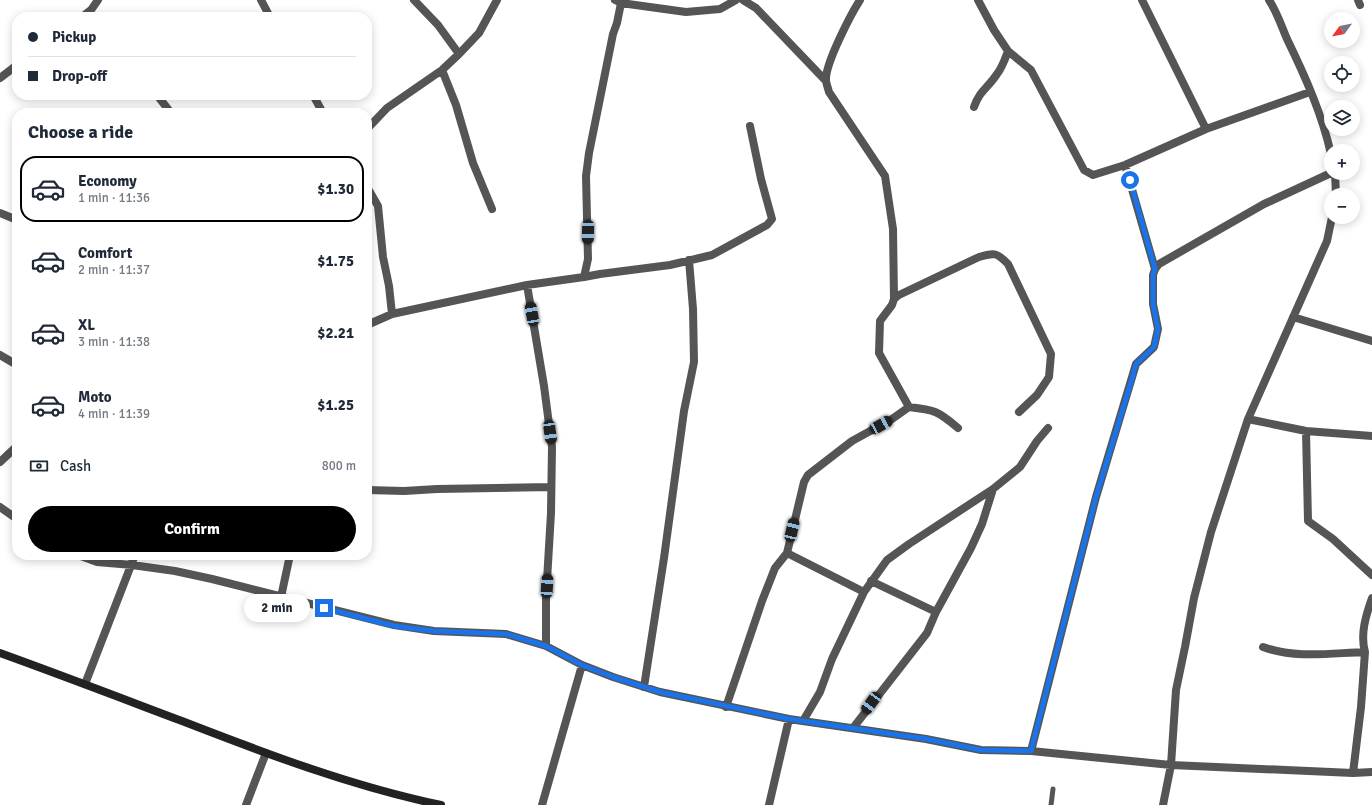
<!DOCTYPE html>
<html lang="en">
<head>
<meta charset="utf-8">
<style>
  :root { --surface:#fff; --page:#f6f6f7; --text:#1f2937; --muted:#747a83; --line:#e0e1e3; --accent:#000 }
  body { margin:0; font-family:Signika,sans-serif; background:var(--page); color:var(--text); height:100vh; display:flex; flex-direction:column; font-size:15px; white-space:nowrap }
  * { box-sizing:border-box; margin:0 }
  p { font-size:13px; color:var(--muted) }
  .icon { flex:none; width:22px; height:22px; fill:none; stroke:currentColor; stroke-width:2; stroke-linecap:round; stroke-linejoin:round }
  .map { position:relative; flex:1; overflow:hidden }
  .drawer { position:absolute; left:12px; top:108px; width:360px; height:452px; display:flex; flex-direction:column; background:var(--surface); border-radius:16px; box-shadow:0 2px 10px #0003 }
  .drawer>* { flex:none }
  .hud { position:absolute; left:12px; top:12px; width:360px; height:88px; border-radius:16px; box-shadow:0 2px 10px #0003; display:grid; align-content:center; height:88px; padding:0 16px; background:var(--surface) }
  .needle { width:26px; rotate:237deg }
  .tools { position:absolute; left:1324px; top:12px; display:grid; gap:8px }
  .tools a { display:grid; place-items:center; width:36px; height:36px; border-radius:50%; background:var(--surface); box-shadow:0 2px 10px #0003; font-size:20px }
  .end { position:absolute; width:18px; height:18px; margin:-9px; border:5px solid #1a73e8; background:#fff; box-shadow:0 0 0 2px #fff }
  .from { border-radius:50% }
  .bubble { position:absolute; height:28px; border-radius:14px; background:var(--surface); box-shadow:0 2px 10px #0003; font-size:13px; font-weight:800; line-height:28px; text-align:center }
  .car { position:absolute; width:12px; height:24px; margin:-12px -6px; border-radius:5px; box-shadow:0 0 3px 1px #0007; background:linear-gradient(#222 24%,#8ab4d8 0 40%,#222 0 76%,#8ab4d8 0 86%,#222 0) }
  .hud b { display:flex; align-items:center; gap:14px; height:38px; font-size:15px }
  .hud b+b { border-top:1px solid var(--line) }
  .hud i { width:10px; height:10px; background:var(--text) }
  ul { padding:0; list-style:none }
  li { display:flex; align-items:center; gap:12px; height:66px; margin:0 8px 6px; padding:0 8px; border:2px solid transparent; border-radius:16px }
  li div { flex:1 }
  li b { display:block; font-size:15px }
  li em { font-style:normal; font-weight:800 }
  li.current { border-color:var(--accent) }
  li>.icon { width:36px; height:36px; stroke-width:1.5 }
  h2 { padding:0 16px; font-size:18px; line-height:48px }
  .pay { display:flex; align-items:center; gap:10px; height:44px; padding:0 16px; font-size:15px }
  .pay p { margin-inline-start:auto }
  .button { display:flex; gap:8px; margin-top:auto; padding:8px 16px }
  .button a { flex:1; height:46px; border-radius:24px; background:var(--accent); color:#fff; font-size:16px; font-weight:800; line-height:46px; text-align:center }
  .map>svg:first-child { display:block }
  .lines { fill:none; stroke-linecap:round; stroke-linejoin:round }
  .service { stroke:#555; stroke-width:5 }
  .minor { stroke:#555; stroke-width:8 }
  .secondary { stroke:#222; stroke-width:8 }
  .route { stroke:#1a73e8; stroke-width:5 }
</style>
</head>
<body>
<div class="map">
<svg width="1372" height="805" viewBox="0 0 1372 805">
  <rect width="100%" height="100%" fill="#fff"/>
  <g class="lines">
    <path class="service" d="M 1051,805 L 1053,789"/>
    <path class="minor" d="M 261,0 L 270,17
      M 414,0 L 438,25 L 459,54
      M 615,0 L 621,3 L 686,12 L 720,9 L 736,0
      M 743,0 L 756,8 L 825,80
      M 860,0 C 851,14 825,64 826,80 C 826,83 828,88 829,92 L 885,176 L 893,229 L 894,299 L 892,305 L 880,321 L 879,353 L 909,407
      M 978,0 L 994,30 L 1008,51 L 1031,70 L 1084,170 L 1093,175 L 1125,165 L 1206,129 L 1310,92
      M 1142,0 L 1206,129
      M 1269,0 C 1277,12 1281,25 1287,39 C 1305,76 1322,114 1331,154
      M 1358,0 L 1360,5
      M 82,17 L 91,10 L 98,0
      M 442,70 L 456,105 L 473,163 L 492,209
      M 0,78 L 17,65
      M 157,95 L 171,113
      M 313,95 L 323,113
      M 974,107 C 980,90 988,88 997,74 C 1002,68 1005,59 1008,51
      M 367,129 L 387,108 L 442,70 L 459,54 L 479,33 L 497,0
      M 1125,165 L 1155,269
      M 1335,173 L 1336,195
      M 367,187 L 378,206 L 383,257 L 389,286 L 392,314
      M 0,213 L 17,220
      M 584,277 L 588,259 L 586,176 L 589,153 L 613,34 L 617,23 L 621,3
      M 527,285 L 544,386 L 552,447 L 551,513 L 546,597 L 546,646
      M 894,299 L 899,295 L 979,257 C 995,252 997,253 1008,264 L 1051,354 L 1049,377 L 1037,395 L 1019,412
      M 1293,317 L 1372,341
      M 367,325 L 392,314 L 527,285 L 584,277 L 600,274 L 670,265 L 712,255 L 767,225 L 772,219 L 761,179 L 750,126
      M 0,355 L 17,365
      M 1248,419 L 1306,431 L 1372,436
      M 1306,431 L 1308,521 L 1333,539 L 1372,575
      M 0,462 L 17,446
      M 367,490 L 404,491 L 437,489 L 551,487
      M 0,507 L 17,519
      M 787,553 L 864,592
      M 78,555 L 97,562 L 132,565 L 175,571 L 212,579 L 394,625 L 434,631 L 506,634 L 546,646 L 582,665 L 613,677 L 660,692 L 789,719 L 926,739 L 981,750 L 1031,751 L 1171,765 L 1353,773 L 1372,772
      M 871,581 L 936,612
      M 281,597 L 290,555
      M 1263,647 C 1296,659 1331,653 1365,652
      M 85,684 L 135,555
      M 644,687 L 664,558 L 684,411 L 694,362 L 693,309 L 689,260
      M 726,707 L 762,601 L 775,568 L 787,553 L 804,482 L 808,475 L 852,441 L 892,419 L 909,407 C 935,410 938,411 958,428
      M 803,721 L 820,692 L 832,659 L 864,592 L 887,560 L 909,544 L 993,489 L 1020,467 L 1037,441 L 1048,428
      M 853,728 L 927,633 L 936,612 L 971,548 L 982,524 L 993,489
      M 1031,751 L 1096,497 L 1136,364 L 1154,347 L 1158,329 L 1153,304 L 1153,275 L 1155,269 L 1159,264 L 1264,204 L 1331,173
      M 1353,773 L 1361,707 L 1365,652 C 1360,634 1366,615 1372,598
      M 246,805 L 266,753
      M 542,805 L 582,665
      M 769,805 L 789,719
      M 1163,805 L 1171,765 L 1176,690 L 1185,647 L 1194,598 L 1211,532 L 1248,419 L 1327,241 L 1332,217"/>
    <path class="secondary" d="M 0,653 C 61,675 121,698 182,721 C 267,754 351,786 441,805"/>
  </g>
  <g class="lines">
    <path class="route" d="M 324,608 L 394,626 L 434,631 L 506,634 L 546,646 L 582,665 L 613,677 L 660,692 L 789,719 L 926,739 L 981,750 L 1031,751 L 1096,497 L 1132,379 L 1136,364 L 1154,347 L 1158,329 L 1153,304 L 1153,275 L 1155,269 L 1130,180"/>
  </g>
</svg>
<div class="tools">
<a><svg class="needle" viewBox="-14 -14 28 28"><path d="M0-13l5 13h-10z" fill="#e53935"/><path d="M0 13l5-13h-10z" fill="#747a83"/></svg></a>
<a><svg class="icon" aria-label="locate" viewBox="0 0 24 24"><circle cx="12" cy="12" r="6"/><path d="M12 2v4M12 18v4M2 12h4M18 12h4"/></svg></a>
<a><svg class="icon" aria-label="layers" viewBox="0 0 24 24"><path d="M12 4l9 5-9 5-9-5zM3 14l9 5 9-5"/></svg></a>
<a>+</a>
<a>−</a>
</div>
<i class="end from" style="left:1130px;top:180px"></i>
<i class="end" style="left:324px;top:608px"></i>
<div class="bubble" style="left:244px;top:594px;width:66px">2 min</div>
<i class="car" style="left:588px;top:232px;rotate:181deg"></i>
<i class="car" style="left:532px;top:314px;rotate:350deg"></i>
<i class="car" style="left:881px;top:425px;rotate:61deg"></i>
<i class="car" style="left:550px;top:432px;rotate:172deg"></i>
<i class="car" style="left:792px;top:530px;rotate:13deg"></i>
<i class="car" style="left:547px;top:586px;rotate:3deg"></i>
<i class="car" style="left:871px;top:703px;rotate:216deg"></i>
<div class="hud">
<b><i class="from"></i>Pickup</b>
<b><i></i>Drop-off</b>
</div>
<section class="drawer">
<h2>Choose a ride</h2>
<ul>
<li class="current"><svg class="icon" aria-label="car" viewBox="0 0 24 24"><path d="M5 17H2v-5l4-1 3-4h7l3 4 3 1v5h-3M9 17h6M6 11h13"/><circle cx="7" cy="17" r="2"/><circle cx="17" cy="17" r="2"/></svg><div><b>Economy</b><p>1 min · 11:36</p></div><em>$1.30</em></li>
<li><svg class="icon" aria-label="car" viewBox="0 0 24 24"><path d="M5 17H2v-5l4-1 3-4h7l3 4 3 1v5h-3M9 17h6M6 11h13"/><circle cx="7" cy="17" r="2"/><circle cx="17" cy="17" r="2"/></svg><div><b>Comfort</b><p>2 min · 11:37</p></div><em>$1.75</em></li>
<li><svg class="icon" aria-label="car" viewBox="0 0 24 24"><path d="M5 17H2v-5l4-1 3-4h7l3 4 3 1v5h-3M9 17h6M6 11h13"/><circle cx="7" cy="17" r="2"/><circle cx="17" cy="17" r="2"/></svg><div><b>XL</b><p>3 min · 11:38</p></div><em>$2.21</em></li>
<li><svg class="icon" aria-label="car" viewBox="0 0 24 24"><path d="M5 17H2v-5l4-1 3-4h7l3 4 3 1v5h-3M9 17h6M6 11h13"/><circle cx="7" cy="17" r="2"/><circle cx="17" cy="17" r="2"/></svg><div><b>Moto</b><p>4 min · 11:39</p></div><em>$1.25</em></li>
</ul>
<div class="pay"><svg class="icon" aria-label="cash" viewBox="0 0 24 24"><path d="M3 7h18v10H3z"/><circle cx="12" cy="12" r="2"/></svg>Cash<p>800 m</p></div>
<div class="button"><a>Confirm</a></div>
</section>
</div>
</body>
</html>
